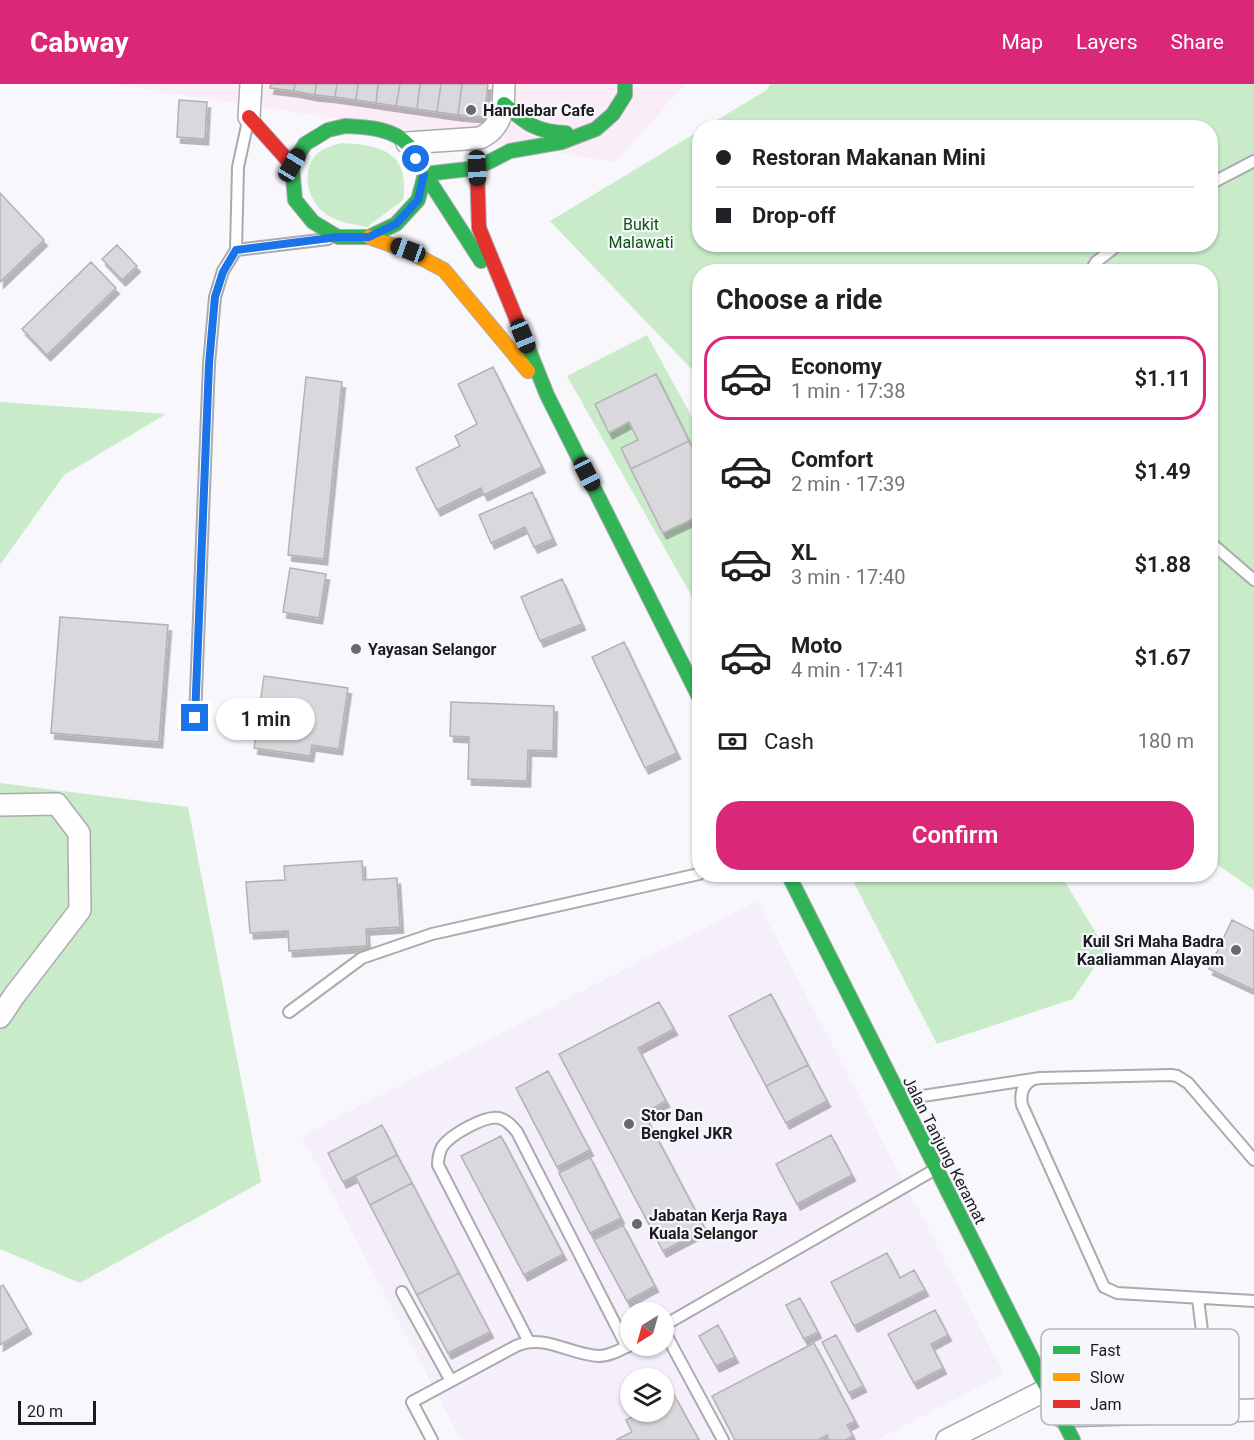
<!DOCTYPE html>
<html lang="en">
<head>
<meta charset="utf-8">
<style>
  :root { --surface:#fff; --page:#f6f6f6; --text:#202124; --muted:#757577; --line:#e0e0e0; --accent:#db2777 }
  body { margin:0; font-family:Roboto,sans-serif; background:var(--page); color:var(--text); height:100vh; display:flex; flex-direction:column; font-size:22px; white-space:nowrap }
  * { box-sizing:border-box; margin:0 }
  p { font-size:20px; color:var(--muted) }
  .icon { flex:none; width:33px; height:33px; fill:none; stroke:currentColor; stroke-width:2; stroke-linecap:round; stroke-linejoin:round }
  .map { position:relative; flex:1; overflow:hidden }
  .drawer { position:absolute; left:692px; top:180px; width:526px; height:618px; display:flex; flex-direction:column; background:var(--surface); border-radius:24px; box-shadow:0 2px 4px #0004 }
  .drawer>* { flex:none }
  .top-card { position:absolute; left:692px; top:36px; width:526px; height:132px; border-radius:24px; box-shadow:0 2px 4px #0004; display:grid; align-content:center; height:132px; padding:0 24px; background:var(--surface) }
  .needle { width:39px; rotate:217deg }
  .fabs { position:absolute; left:620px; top:1218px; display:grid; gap:12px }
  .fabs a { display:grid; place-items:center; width:54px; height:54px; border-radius:50%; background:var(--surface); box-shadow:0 2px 4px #0004; font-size:30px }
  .scale { position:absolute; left:18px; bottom:15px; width:78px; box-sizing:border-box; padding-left:6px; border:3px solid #1c1c1e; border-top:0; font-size:16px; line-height:21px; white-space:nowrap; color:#1c1c1e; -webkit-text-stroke:4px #f6f6fd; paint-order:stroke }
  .end { position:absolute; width:27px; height:27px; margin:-14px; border:8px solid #1a73e8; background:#fff; box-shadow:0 0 0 3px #fff }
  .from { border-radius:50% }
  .bubble { position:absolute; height:42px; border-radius:21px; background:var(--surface); box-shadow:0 2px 4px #0004; font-size:20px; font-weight:600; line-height:42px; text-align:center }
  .car { position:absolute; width:18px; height:36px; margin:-18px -9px; border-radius:8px; box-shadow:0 0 4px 2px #0007; background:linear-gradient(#222 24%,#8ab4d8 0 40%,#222 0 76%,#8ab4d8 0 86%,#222 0) }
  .top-card b { display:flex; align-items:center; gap:21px; height:57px; font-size:22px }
  .top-card b+b { border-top:2px solid var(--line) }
  .top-card i { width:15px; height:15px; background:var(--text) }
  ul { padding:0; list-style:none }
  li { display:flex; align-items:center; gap:18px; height:84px; margin:0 12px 9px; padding:0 12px; border:3px solid transparent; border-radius:24px }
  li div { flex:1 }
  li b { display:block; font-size:22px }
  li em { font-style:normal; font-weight:600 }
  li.selected { border-color:var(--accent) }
  li>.icon { width:54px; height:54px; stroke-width:1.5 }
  h2 { padding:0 24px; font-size:27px; line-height:72px }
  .pay { display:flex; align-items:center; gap:15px; height:66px; padding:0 24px; font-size:22px }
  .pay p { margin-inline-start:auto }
  .cta { display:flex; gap:12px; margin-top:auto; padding:12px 24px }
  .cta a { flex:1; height:69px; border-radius:24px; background:var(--accent); color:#fff; font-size:24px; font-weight:600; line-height:69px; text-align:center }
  header { display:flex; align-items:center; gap:36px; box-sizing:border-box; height:84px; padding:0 30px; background:var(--accent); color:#fff }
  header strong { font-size:28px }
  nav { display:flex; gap:33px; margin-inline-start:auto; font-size:21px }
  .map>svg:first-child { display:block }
  .commercial { fill:#faedf6 }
  .industrial { fill:#f5eefb; fill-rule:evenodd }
  .green { fill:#c9ebc9 }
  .building { fill:#d9d9dd; stroke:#b2b2b5; stroke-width:1.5; filter:url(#shadow) }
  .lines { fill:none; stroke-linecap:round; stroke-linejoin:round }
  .lane-casing { stroke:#abaaae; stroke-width:14 }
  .street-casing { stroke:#abaaae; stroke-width:24 }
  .fast-casing { stroke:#abaaae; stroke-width:16 }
  .slow-casing { stroke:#abaaae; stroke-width:16 }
  .jam-casing { stroke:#abaaae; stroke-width:16 }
  .lane { stroke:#fefeff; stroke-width:10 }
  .street { stroke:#fefeff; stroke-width:21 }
  .fast { stroke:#30b455; stroke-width:14 }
  .slow { stroke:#ff9f0a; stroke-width:14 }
  .jam { stroke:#e5322d; stroke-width:14 }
  .route { stroke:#1a73e8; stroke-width:8 }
  .poi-dot { fill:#69696c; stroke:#f6f6fd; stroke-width:2 }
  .labels { text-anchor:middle; stroke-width:4.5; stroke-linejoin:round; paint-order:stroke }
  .poi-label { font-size:16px; font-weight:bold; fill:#1c1c1e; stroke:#f6f6fd; text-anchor:start }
  .park-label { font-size:16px; fill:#0e580e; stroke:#f6f6fd }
  .street-label { font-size:16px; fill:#1c1c1e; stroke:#f6f6fd }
  .key { fill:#f6f6fd; stroke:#b5b5ba; stroke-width:1.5 }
  .key-label { font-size:16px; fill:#1c1c1e }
</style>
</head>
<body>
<header>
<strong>Cabway</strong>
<nav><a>Map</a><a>Layers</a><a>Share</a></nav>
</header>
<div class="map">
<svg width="1254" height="1356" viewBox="0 0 1254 1356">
  <defs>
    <filter id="shadow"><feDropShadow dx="3.5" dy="6" stdDeviation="0" flood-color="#0004"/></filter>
  </defs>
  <rect width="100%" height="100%" fill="#f7f7fc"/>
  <path class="commercial" d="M 113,0 L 685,0 L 616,78 Z"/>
  <path class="industrial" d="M 757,817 L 1004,1290 L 876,1356 L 461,1356 L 302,1052 ZM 630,1228 L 663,1228 L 663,1262 L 630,1262 ZM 630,1294 L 663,1294 L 663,1328 L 630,1328 Z"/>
  <path class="green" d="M 770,0 L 1254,0 L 1254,806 L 1211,776 L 1210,188 L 699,188 L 699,293 L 550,137 L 699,47 L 699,160 L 1210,160 L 1210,44 L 705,43 L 767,6 Z
    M 341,59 C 382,61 410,68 403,116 L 367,143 C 353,140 339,139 326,130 C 309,119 300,89 315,72 C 322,64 331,62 341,59 Z
    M 647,251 L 699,346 L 699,525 L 567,292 Z
    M 0,318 L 166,330 L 64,391 L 0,481 Z
    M 0,699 L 188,723 L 261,1098 L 80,1199 L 0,1165 Z
    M 850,791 L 1061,791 L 1106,866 L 1073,915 L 937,960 Z"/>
  <path class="building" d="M 271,0 L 295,0 L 294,7 L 270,4 Z
    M 295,0 L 316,0 L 315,11 L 294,7 Z
    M 316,0 L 337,0 L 335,13 L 315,11 Z
    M 337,0 L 358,0 L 356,16 L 335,13 Z
    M 358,0 L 378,0 L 376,19 L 356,16 Z
    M 378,0 L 400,0 L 396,22 L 376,19 Z
    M 400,0 L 420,0 L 417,25 L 396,22 Z
    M 420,0 L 441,0 L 437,28 L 417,25 Z
    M 441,0 L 462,0 L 458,31 L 437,28 Z
    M 462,0 L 488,0 L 484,33 L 458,31 Z
    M 179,16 L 207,18 L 205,55 L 177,53 Z
    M 0,109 L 44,156 L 0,198 Z
    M 117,161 L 137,182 L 122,196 L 102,175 Z
    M 91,178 L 116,204 L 47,271 L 22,245 Z
    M 493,283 L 542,383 L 484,411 L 481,404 L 437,426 L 416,384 L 460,362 L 455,352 L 477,340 L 458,300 Z
    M 656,290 L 689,357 L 631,385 L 621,364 L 638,356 L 629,338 L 609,349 L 595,320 Z
    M 306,293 L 342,298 L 324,475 L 288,471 Z
    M 689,357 L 699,376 L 699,432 L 663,449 L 631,385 Z
    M 532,408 L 553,455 L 534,463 L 525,443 L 491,459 L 479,431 Z
    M 290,484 L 326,490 L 319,534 L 283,528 Z
    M 562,495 L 582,540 L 540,557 L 521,513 Z
    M 60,533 L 168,541 L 159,658 L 51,649 Z
    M 624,558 L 677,669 L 645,684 L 592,573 Z
    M 264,592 L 348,604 L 339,665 L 312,661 L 310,672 L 254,664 Z
    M 451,618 L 554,622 L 553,667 L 528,666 L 527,697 L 468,695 L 469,653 L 450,652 Z
    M 362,777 L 363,796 L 397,794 L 400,843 L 366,845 L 367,862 L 289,867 L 288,847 L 250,849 L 246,798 L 285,796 L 284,782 Z
    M 1232,836 L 1254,847 L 1254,906 L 1209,885 Z
    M 771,910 L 808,981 L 766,1002 L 729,932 Z
    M 659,918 L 674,945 L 638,964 L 666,1017 L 644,1029 L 705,1145 L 663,1167 L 559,970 Z
    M 808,981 L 827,1017 L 786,1039 L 766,1002 Z
    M 548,987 L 590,1066 L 557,1083 L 516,1004 Z
    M 382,1041 L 397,1071 L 343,1098 L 328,1069 Z
    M 831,1051 L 852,1091 L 797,1120 L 776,1080 Z
    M 501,1052 L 563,1170 L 524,1191 L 461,1072 Z
    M 397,1071 L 412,1099 L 370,1121 L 355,1092 Z
    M 590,1073 L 621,1134 L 590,1149 L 559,1089 Z
    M 412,1099 L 459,1189 L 417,1211 L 370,1121 Z
    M 623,1141 L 655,1202 L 627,1217 L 594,1156 Z
    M 887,1169 L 900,1194 L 914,1186 L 925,1206 L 854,1242 L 831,1198 Z
    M 459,1189 L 490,1248 L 448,1269 L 417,1211 Z
    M 3,1201 L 28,1244 L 0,1261 L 0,1203 Z
    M 800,1214 L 818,1248 L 804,1255 L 786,1221 Z
    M 935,1226 L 948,1251 L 931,1260 L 943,1284 L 914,1299 L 888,1250 Z
    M 718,1241 L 735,1273 L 716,1282 L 699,1252 Z
    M 836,1251 L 863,1302 L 849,1309 L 822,1258 Z
    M 814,1259 L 855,1337 L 847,1341 L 853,1352 L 846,1356 L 829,1356 L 827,1351 L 818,1356 L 735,1356 L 712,1312 Z
    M 674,1311 L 699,1356 L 616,1356 L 632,1348 L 626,1336 L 642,1328 L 663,1328 L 663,1317 Z"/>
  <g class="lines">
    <g class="lane-casing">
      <path id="lane" d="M 1210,100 L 1254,77
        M 236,166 L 328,155
        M 1090,188 L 1096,178 L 1119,160
        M 1210,458 L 1254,496
        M 195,634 L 209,280 L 215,213 L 223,187 L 236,166 L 238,83 L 248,37
        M 289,928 L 362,874 L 432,850 L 699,790
        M 1034,995 C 1022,1000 1020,1010 1022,1021 L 1104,1203 L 1117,1209 L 1254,1217
        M 903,1015 L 1040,994 L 1171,991 L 1177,992 L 1188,999 L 1254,1076
        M 402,1208 L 451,1297
        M 1198,1215 L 1212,1326
        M 663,1242 L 934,1086
        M 663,1245 L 723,1356
        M 529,1258 L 438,1081 C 438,1074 439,1069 442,1063 C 450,1051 485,1031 499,1034 C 507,1036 512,1042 517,1048 L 627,1263
        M 432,1356 L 412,1318 L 516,1262 C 543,1249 571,1271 599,1272 C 610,1272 620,1266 630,1261"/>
    </g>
    <g class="street-casing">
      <path id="street" d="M 249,33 L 251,0
        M 407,59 L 480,54 C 503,43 504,23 504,0
        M 0,721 L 57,720 L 79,749 L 80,826 L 14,912 L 0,933
        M 1061,1332 L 1254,1326
        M 947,1356 L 1048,1305"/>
    </g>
    <g class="fast-casing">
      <path id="fast" d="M 504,20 C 525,39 536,48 566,49
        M 345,42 C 366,43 393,44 408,61 C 415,69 419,81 425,90 L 418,116 L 396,140 L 369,153 L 338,153 L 313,138 L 295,116 L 292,81 L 305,60 L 328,46 Z
        M 481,177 L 425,90 L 477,84 L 510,67 L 562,58 L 596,45 L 613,30 L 625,11 L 625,0
        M 527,261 L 547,311 L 699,613
        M 788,790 L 1073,1356"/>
    </g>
    <g class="slow-casing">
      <path id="slow" d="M 369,153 L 408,167 L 444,186 L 528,287"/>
    </g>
    <g class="jam-casing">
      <path id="jam" d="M 249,33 L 292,81
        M 477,84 L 479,144 L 527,261"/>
    </g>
    <use href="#lane" class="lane"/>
    <use href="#street" class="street"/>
    <use href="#fast" class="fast"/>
    <use href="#slow" class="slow"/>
    <use href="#jam" class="jam"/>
  </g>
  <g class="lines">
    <path class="route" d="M 195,634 L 209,280 L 213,235 L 215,213 L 223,188 L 236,166 L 338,153 L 369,153 L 396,140 L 418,116 L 424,90 L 416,75"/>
  </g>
  <g class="poi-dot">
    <circle cx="471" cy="26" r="6"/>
    <circle cx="356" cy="565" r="6"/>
    <circle cx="1236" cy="866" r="6"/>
    <circle cx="629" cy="1040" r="6"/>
    <circle cx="637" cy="1140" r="6"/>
  </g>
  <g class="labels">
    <g class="poi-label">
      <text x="483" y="32">Handlebar Cafe</text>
      <text x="368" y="571">Yayasan Selangor</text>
      <text x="1224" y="863" text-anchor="end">Kuil Sri Maha Badra<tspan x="1224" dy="18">Kaaliamman Alayam</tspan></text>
      <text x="641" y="1037">Stor Dan<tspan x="641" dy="18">Bengkel JKR</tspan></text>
      <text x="649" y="1137">Jabatan Kerja Raya<tspan x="649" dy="18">Kuala Selangor</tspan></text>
    </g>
    <g class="park-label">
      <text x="641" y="146">Bukit<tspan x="641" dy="18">Malawati</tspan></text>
    </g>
    <g class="street-label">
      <text transform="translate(945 1066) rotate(63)" y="6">Jalan Tanjung Keramat</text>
    </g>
  </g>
  <rect x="1041" y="1245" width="198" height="96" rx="9" class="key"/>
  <rect x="1053" y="1262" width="27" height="8" fill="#30b455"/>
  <rect x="1053" y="1289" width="27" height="8" fill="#ff9f0a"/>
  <rect x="1053" y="1316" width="27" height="8" fill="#e5322d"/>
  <g class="key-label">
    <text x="1090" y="1272">Fast</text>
    <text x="1090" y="1299">Slow</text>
    <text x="1090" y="1326">Jam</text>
  </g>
</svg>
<div class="fabs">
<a><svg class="needle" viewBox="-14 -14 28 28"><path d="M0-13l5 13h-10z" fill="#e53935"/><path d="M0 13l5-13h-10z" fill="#757577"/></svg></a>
<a><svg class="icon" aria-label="layers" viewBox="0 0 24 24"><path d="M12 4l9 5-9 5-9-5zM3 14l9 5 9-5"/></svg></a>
</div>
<div class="scale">20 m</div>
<i class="end from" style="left:416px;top:75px"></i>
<i class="end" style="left:195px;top:634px"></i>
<div class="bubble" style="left:216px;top:614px;width:99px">1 min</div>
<i class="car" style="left:292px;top:81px;rotate:31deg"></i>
<i class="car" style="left:477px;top:84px;rotate:178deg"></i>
<i class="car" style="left:408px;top:166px;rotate:290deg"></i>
<i class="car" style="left:523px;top:252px;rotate:158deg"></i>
<i class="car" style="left:587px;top:390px;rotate:153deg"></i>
<div class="top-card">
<b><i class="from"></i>Restoran Makanan Mini</b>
<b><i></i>Drop-off</b>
</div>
<section class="drawer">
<h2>Choose a ride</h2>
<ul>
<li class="selected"><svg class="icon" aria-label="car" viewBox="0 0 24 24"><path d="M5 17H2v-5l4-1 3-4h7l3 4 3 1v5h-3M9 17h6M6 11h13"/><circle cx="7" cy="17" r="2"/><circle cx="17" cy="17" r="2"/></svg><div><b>Economy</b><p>1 min · 17:38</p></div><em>$1.11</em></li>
<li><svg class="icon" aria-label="car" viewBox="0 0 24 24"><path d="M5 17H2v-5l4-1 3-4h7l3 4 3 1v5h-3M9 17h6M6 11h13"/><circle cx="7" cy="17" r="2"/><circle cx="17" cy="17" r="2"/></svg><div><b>Comfort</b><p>2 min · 17:39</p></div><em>$1.49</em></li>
<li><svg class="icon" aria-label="car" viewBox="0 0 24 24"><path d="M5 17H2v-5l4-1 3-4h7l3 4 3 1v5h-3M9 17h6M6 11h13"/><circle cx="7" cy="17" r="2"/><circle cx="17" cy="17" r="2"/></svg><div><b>XL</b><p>3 min · 17:40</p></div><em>$1.88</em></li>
<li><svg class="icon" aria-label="car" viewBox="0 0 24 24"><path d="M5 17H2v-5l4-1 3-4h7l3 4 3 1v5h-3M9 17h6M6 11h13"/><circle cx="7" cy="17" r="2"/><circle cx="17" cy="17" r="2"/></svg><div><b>Moto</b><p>4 min · 17:41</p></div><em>$1.67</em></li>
</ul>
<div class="pay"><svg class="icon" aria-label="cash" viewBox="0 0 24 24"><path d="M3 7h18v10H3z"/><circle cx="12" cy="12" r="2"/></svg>Cash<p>180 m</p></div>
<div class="cta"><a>Confirm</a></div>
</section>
</div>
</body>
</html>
